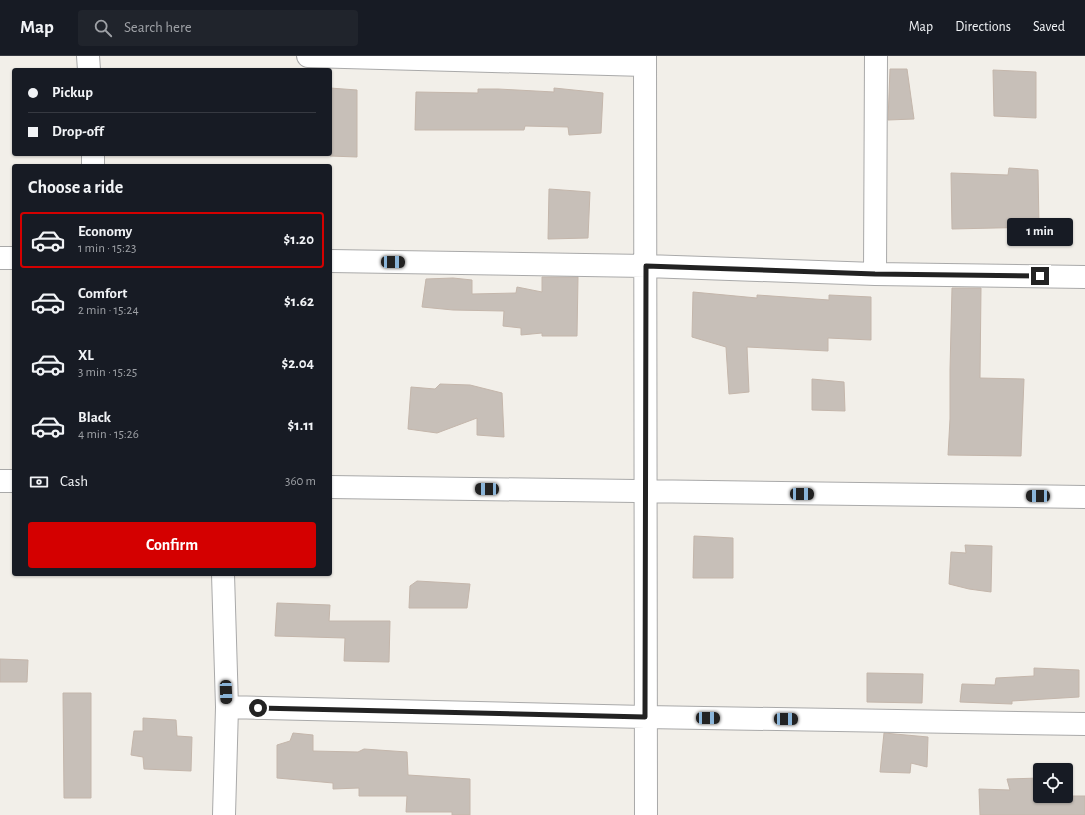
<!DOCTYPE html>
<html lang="en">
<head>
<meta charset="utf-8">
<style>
  :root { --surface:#171b24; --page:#20242c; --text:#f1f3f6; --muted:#9ea1a6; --line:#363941; --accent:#d40000 }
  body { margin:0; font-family:"Alegreya Sans",sans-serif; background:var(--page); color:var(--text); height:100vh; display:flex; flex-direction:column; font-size:15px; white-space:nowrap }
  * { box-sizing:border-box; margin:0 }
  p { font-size:13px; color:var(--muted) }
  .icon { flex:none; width:22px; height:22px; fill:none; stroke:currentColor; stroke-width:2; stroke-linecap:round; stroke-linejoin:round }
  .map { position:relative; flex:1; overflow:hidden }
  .panel { position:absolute; left:12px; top:108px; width:320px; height:412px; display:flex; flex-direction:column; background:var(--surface); border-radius:4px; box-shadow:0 1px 3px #0004 }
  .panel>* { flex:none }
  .top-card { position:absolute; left:12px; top:12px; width:320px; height:88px; border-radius:4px; box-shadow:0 1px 3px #0004; display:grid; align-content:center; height:88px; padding:0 16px; background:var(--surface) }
  .fabs { position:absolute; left:1033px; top:707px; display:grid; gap:8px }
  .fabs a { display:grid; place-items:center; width:40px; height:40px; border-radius:4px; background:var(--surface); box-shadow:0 1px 3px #0004; font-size:20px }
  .end { position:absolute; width:18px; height:18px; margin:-9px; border:5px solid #222; background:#fff; box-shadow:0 0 0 2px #fff }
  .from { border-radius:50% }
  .bubble { position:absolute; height:28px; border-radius:4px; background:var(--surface); box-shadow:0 1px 3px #0004; font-size:13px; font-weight:600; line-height:28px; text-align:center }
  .car { position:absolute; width:12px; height:24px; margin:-12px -6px; border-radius:5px; box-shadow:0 0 3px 1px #0007; background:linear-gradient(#222 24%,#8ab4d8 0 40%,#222 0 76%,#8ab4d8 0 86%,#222 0) }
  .top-card b { display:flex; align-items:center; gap:14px; height:38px; font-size:15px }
  .top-card b+b { border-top:1px solid var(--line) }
  .top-card i { width:10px; height:10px; background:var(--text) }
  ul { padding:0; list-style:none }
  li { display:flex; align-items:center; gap:12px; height:56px; margin:0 8px 6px; padding:0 8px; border:2px solid transparent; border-radius:4px }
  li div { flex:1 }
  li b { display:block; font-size:15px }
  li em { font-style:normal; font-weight:600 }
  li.selected { border-color:var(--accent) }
  li>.icon { width:36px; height:36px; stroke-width:1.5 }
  h2 { padding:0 16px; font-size:18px; line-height:48px }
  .pay { display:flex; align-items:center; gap:10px; height:44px; padding:0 16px; font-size:15px }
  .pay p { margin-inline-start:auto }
  .cta { display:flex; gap:8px; margin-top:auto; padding:8px 16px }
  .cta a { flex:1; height:46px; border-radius:4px; background:var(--accent); color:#fff; font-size:16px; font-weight:600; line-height:46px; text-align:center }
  header { display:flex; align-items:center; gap:24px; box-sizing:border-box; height:56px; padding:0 20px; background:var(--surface); border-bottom:1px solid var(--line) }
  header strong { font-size:19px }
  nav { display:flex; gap:22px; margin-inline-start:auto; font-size:14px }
  .search { width:280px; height:36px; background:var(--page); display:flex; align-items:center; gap:10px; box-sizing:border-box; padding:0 14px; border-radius:4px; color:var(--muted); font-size:15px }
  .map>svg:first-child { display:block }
  .building { fill:#c7bfb8; stroke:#c4b6ab }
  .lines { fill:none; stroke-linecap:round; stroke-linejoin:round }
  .minor-casing { stroke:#a9a9a9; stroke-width:24 }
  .minor { stroke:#fff; stroke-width:22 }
  .route { stroke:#222; stroke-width:5 }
</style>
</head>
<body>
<header>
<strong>Map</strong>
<div class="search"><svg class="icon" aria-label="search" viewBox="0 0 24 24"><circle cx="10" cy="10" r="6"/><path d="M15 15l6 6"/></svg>Search here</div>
<nav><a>Map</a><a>Directions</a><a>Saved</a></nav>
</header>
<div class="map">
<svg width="1085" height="759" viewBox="0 0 1085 759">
  <rect width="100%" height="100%" fill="#f2efe9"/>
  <path class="building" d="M 890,13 L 907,13 L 914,63 L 888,64 Z
    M 993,14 L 1036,16 L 1036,62 L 994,60 Z
    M 330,32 L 357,34 L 357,101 L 330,100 Z
    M 554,32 L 603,37 L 601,77 L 569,79 L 568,71 L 525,70 L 524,74 L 415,74 L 416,36 L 478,37 L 478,33 L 498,33 L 554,36 Z
    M 1009,112 L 1038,114 L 1039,171 L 952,173 L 951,117 L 1008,119 Z
    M 549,133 L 590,136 L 588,182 L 548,183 Z
    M 542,221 L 578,221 L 577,280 L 542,280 L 542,277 L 521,279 L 521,272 L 503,270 L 504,255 L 453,254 L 422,251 L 426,223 L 453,222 L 472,224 L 472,238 L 516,237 L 517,231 L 542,236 Z
    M 952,232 L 981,232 L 980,322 L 1024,323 L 1021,400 L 948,399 L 950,363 L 950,314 Z
    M 693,236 L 757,242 L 757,239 L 829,244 L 829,239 L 871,241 L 871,284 L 828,282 L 828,295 L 747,291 L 749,336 L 729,338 L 726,291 L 692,281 Z
    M 812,323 L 844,326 L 845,355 L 812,354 Z
    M 440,328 L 470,329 L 502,337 L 504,381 L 477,379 L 477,362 L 437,377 L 408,373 L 411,331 L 435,333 Z
    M 694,480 L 733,482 L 733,522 L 693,522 Z
    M 965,489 L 992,490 L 991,536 L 969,533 L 949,528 L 951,496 L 966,497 Z
    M 417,525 L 470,528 L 467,552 L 409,552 L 410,530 Z
    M 277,547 L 330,549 L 329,565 L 390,565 L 389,606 L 344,605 L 345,582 L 275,580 Z
    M 0,603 L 28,604 L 27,626 L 0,626 Z
    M 1034,612 L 1079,614 L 1079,641 L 1012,645 L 1012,648 L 960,646 L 962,628 L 995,629 L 996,622 L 1034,620 Z
    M 867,617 L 923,618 L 922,647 L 867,646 Z
    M 63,637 L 91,637 L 91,742 L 64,742 Z
    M 143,662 L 176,664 L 177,680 L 192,681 L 191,715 L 144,713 L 143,701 L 131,699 L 134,675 L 143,675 Z
    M 293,677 L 313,679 L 313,695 L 358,696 L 364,693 L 407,696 L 408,719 L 470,723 L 470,759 L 452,759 L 452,756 L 406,756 L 407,740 L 359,740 L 359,732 L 333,733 L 333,727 L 277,722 L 277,689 L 290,685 Z
    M 884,677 L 928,681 L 927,711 L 911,707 L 910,717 L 880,716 Z
    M 1040,722 L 1040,740 L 1085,740 L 1085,759 L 980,759 L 979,733 L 1010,734 L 1007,723 Z"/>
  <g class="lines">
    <g class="minor-casing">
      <path id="minor" d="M 88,0 L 89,14
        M 308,0 L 645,9
        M 645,0 L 646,759
        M 93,98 L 93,110
        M 0,202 L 14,202
        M 330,205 L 646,210 L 875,218 L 1085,221
        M 875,218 L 876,0
        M 0,425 L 14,425
        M 330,431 L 1085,441
        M 223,518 L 227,651 L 224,759
        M 227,651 L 645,661 L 1085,668"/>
    </g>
    <use href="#minor" class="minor"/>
  </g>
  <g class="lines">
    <path class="route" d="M 258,652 L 645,661 L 646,210 L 875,218 L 1040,220"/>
  </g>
</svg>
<div class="fabs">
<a><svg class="icon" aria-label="locate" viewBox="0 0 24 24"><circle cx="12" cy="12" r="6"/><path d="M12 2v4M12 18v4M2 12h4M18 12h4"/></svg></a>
</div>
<i class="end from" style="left:258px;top:652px"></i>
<i class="end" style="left:1040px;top:220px"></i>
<div class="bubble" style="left:1007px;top:162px;width:66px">1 min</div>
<i class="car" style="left:393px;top:206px;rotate:91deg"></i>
<i class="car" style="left:487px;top:433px;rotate:271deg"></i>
<i class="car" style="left:802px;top:438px;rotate:91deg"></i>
<i class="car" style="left:1038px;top:440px;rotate:271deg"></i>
<i class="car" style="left:226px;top:636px;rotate:178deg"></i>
<i class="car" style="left:708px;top:662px;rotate:91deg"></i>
<i class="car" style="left:786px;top:663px;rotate:91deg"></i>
<div class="top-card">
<b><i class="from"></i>Pickup</b>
<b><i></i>Drop-off</b>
</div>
<section class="panel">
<h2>Choose a ride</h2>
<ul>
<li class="selected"><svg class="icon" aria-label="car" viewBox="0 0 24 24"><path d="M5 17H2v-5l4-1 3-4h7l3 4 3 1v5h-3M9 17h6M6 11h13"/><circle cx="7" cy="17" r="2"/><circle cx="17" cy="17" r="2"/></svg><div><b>Economy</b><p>1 min · 15:23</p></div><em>$1.20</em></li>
<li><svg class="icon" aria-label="car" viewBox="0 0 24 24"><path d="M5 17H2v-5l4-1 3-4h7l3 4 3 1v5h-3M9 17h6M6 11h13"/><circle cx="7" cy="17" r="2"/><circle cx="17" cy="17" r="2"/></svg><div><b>Comfort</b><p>2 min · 15:24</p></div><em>$1.62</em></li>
<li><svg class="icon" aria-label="car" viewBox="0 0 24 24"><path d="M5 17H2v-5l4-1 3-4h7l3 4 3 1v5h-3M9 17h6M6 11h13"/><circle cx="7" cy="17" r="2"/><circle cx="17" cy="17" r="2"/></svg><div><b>XL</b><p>3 min · 15:25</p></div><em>$2.04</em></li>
<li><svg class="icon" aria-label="car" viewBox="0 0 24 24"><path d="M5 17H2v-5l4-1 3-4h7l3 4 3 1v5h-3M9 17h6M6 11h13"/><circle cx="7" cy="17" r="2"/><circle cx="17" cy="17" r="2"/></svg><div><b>Black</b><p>4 min · 15:26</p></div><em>$1.11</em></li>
</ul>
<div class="pay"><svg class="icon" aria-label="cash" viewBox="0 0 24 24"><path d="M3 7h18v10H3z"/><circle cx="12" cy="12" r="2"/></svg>Cash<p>360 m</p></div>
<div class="cta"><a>Confirm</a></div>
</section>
</div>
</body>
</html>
